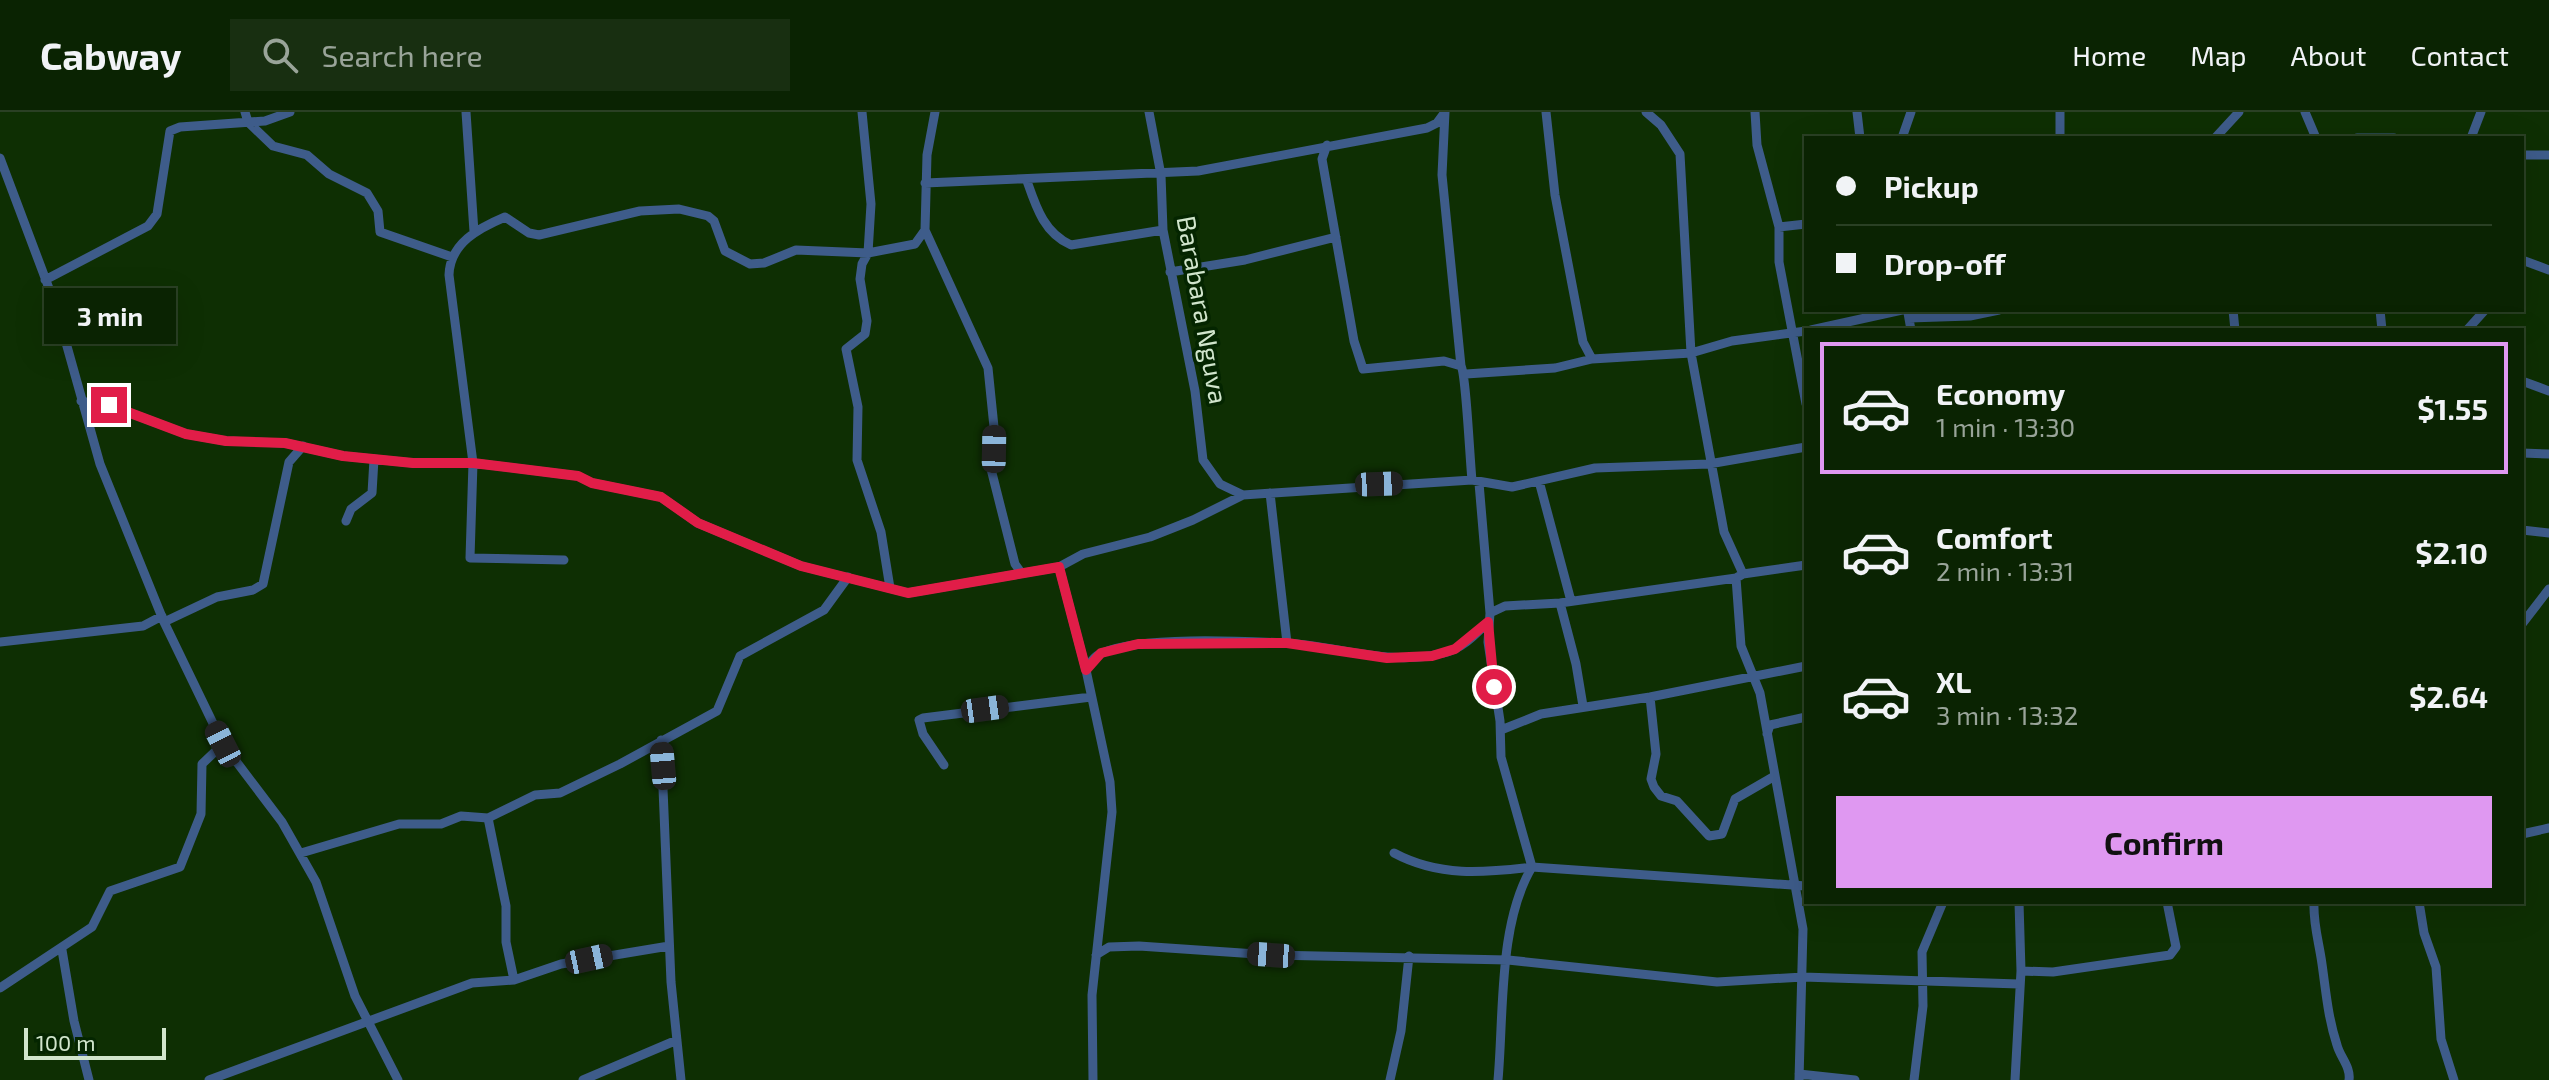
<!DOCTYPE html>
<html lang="en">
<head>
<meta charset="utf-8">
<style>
  :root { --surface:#0a2302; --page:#182f11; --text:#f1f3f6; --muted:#99a499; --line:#2a4024; --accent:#df98f1 }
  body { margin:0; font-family:"Exo 2",sans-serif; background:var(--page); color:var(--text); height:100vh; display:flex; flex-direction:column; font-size:30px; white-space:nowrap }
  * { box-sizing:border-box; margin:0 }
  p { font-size:26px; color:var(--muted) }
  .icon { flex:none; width:44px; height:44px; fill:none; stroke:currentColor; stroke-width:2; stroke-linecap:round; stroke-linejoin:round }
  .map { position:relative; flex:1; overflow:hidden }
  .panel { position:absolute; left:1804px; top:216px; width:720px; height:576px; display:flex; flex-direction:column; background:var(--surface); border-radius:0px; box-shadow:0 8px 32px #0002,0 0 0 2px var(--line) }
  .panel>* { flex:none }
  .guide { position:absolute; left:1804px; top:24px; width:720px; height:176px; border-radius:0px; box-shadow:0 8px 32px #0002,0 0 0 2px var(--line); display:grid; align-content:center; height:176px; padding:0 32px; background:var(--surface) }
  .scale { position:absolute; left:24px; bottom:20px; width:142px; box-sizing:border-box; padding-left:8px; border:4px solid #d1e5cc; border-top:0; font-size:22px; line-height:28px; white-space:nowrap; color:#d1e5cc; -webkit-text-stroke:6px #042500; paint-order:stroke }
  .end { position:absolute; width:36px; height:36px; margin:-18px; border:10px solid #e11d48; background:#fff; box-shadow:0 0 0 4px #fff }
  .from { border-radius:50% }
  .bubble { position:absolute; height:56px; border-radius:0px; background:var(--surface); box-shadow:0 8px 32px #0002,0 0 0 2px var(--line); font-size:26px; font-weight:700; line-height:56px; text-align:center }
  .car { position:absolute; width:24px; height:48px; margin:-24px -12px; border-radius:10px; box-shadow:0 0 6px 2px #0007; background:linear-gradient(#222 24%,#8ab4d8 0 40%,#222 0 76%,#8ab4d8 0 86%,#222 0) }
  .guide b { display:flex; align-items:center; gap:28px; height:76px; font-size:30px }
  .guide b+b { border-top:2px solid var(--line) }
  .guide i { width:20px; height:20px; background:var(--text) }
  ul { padding:14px 0 0; list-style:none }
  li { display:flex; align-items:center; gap:24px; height:132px; margin:0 16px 12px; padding:0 16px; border:4px solid transparent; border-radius:0px }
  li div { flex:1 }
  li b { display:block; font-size:30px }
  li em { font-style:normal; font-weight:700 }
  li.on { border-color:var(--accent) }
  li>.icon { width:72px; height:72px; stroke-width:1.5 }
  .action { display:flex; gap:16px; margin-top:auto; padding:16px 32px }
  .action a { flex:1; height:92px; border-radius:0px; background:var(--accent); color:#111; font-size:32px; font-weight:700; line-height:92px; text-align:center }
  header { display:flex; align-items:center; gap:48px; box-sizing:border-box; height:112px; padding:0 40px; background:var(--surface); border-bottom:2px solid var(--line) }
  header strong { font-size:38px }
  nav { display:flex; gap:44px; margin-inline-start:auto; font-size:28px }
  .search { width:560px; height:72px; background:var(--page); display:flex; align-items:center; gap:20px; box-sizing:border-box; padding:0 28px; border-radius:0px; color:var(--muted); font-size:30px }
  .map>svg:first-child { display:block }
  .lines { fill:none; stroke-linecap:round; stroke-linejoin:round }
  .minor { stroke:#3e5c8a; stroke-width:9 }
  .route { stroke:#e11d48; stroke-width:10 }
  .labels { text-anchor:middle; stroke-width:7; stroke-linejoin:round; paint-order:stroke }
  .street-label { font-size:26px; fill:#d1e5cc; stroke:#042500 }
</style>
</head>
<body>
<header>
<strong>Cabway</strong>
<div class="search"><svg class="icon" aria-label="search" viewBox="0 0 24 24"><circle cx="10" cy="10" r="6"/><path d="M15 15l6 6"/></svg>Search here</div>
<nav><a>Home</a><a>Map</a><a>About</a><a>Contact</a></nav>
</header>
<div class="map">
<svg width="2549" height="968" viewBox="0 0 2549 968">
  <rect width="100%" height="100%" fill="#0e2f03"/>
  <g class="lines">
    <path class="minor" d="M 245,0 L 248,10 L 273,34 L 307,43 L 329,62 L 367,81 L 378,99 L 380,120 L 452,145
      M 466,0 L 474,120
      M 862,0 L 871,92 L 868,141 L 862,152 L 860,167 L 867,209 L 865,222 L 846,237 L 858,295 L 857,348 L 881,420 L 890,476
      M 1149,0 L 1161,63 L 1163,118 L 1195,279 L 1203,348 L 1220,372 L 1243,383
      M 1445,0 L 1442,63 L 1461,254 C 1466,262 1470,350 1472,368
      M 1546,0 L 1555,83 L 1583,230 L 1592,247 L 1691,241 L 1732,229 L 1806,219
      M 1646,0 L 1661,13 L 1680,42 L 1691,241 L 1724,420 L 1743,462 L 1806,453
      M 1755,0 L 1757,33 L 1779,115 L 1779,150 L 1806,292
      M 1857,0 L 1860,26
      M 2305,0 L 2316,26
      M 1902,26 L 1911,0
      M 2060,26 L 2060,0
      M 2215,26 L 2239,0
      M 2357,26 L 2394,26
      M 2471,26 L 2481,0
      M 1327,33 L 1322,47 L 1354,229 L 1363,257 L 1444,249 L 1461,254
      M 2522,43 L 2549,43
      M 0,46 L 56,195 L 100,352 L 164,510 L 223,632 L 282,710 L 316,770 L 355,884 L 398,968
      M 1027,69 C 1036,95 1044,121 1071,133 L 1163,118
      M 925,71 L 1198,59 L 1427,16 L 1437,11 L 1445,0
      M 1779,115 L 1806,112
      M 925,118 L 988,256 L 994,315 L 991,357 L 1015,452 L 1020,459
      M 2522,148 L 2549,158
      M 1170,160 L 1245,148 L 1336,125
      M 45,168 L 148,114 L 157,102 L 170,19 L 180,15 L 265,9 L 290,0
      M 2233,198 L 2235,218
      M 2380,198 L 2382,218
      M 1908,201 L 1911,218
      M 1909,206 L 1970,204 L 1999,198
      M 1811,218 L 1902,198
      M 2467,218 L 2485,198
      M 1466,262 L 1555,256 L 1592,247
      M 2522,269 L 2549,279
      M 81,289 L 109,293 L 186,322 L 226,329 L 285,331 L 343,344 L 413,351 L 473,351 L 578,364 L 592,371 L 661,385 L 698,411 L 801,454 L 908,481 L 1059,455 L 1083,442 L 1150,425 L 1193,408 L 1243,383 L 1472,368 L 1512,375 L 1595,356 L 1709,352 L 1806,335
      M 2522,341 L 2549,342
      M 1539,369 L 1571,489
      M 1479,371 L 1490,501
      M 1270,381 L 1287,531
      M 346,409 L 351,397 L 372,381 L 374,347
      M 2522,418 L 2549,421
      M 564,448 L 470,446 L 473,351 L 449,163 C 450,131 479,116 505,105 L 529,121 L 539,123 L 640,99 L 679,97 L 708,104 L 714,109 L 725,139 L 750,152 L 764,151 L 796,138 L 868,141 L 915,132 L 925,118 L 927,43 L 935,0
      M 1059,455 L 1086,558
      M 1736,466 L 1741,534 L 1760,581 L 1803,817 L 1799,968
      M 1560,491 L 1576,552 L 1583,594
      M 164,510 L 217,485 L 253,478 L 263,472 L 289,350 L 303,334
      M 2522,512 L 2549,477
      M 0,530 L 143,514 L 162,504
      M 1650,585 L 1656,642 L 1651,667 L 1654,675 L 1661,684 L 1677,689 L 1709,724 L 1722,722 L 1735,687 L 1773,665
      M 1501,618 L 1541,602 L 1650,585 L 1806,554
      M 1767,622 L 1770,613 L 1806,605
      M 661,628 L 671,870 L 681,968
      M 944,653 L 923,622 L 919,608 L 923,606 L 1091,585
      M 488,706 L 506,794 L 506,830 L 514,868
      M 2522,722 L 2549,716
      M 301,741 L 399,712 L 441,712 L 461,704 L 488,706 L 535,683 L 560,681 L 620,652 L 717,599 L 740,544 L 824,498 L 848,465
      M 1394,741 C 1439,765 1483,761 1532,755 L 1806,774
      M 2314,790 C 2313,812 2319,830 2322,852 C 2326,880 2328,906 2337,933 C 2340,945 2351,955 2349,968
      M 2419,790 L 2424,821 L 2436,855 L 2441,927 L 2454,968
      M 62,838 L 74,909 L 89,968
      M 1096,843 L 1109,835 L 1139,834 L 1271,843 L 1508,848 L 1717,870 L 1803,865 L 2019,872
      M 2021,859 L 2053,860 L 2170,843 L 2176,835 L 2167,790
      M 0,876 L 92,815 L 110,779 L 180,755 L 201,702 L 202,652 L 223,632
      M 1799,962 L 1855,968
      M 209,968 L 472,871 L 514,868 L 561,852 L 669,834
      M 583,968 L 677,928
      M 1093,968 L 1092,883 L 1112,700 L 1110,670 L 1086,558 C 1090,551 1094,544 1102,541 C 1140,524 1242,529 1285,531 C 1338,534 1391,555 1443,541 C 1462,537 1475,523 1488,510
      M 1390,968 L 1401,919 L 1409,844
      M 1498,968 C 1504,902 1498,812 1532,755 L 1501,645 L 1500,609 L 1488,530 L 1490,501 L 1505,494 L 1560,491 L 1736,466 L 1743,462
      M 1914,968 L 1923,894 L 1922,840 L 1943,790
      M 2015,968 L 2021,859 L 2019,790"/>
  </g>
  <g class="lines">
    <path class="route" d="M 109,293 L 186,322 L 226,329 L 285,331 L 343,344 L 413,351 L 473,351 L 578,364 L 592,371 L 661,385 L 698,411 L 801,454 L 908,481 L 1059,455 L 1086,558 L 1101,541 L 1138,532 L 1287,531 L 1387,546 L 1432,544 L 1455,537 L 1488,510 L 1494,575"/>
  </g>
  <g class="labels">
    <g class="street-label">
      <text transform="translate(1202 198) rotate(80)" y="9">Barabara Nguva</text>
    </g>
  </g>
</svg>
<div class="scale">100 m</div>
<i class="end from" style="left:1494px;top:575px"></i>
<i class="end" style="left:109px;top:293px"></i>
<div class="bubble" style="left:44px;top:176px;width:132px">3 min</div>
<i class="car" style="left:994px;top:337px;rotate:1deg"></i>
<i class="car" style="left:1379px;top:372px;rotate:88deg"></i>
<i class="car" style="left:985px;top:597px;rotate:82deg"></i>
<i class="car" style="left:223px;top:632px;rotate:333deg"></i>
<i class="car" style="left:663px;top:654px;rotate:355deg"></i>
<i class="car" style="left:1271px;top:843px;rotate:274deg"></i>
<i class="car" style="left:589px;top:847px;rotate:78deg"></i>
<div class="guide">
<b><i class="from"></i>Pickup</b>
<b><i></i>Drop-off</b>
</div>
<section class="panel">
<ul>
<li class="on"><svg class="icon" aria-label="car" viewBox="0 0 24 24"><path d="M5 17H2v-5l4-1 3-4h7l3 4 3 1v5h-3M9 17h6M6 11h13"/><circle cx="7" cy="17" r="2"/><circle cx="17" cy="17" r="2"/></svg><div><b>Economy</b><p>1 min · 13:30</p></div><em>$1.55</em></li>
<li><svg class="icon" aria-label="car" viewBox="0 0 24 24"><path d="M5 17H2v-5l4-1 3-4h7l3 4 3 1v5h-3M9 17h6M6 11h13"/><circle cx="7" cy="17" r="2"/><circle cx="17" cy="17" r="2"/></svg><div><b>Comfort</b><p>2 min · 13:31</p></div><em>$2.10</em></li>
<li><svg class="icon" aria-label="car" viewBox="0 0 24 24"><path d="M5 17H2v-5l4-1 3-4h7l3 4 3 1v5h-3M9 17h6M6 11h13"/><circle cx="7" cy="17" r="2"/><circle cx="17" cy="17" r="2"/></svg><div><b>XL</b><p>3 min · 13:32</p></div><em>$2.64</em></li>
</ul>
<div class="action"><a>Confirm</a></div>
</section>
</div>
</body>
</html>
